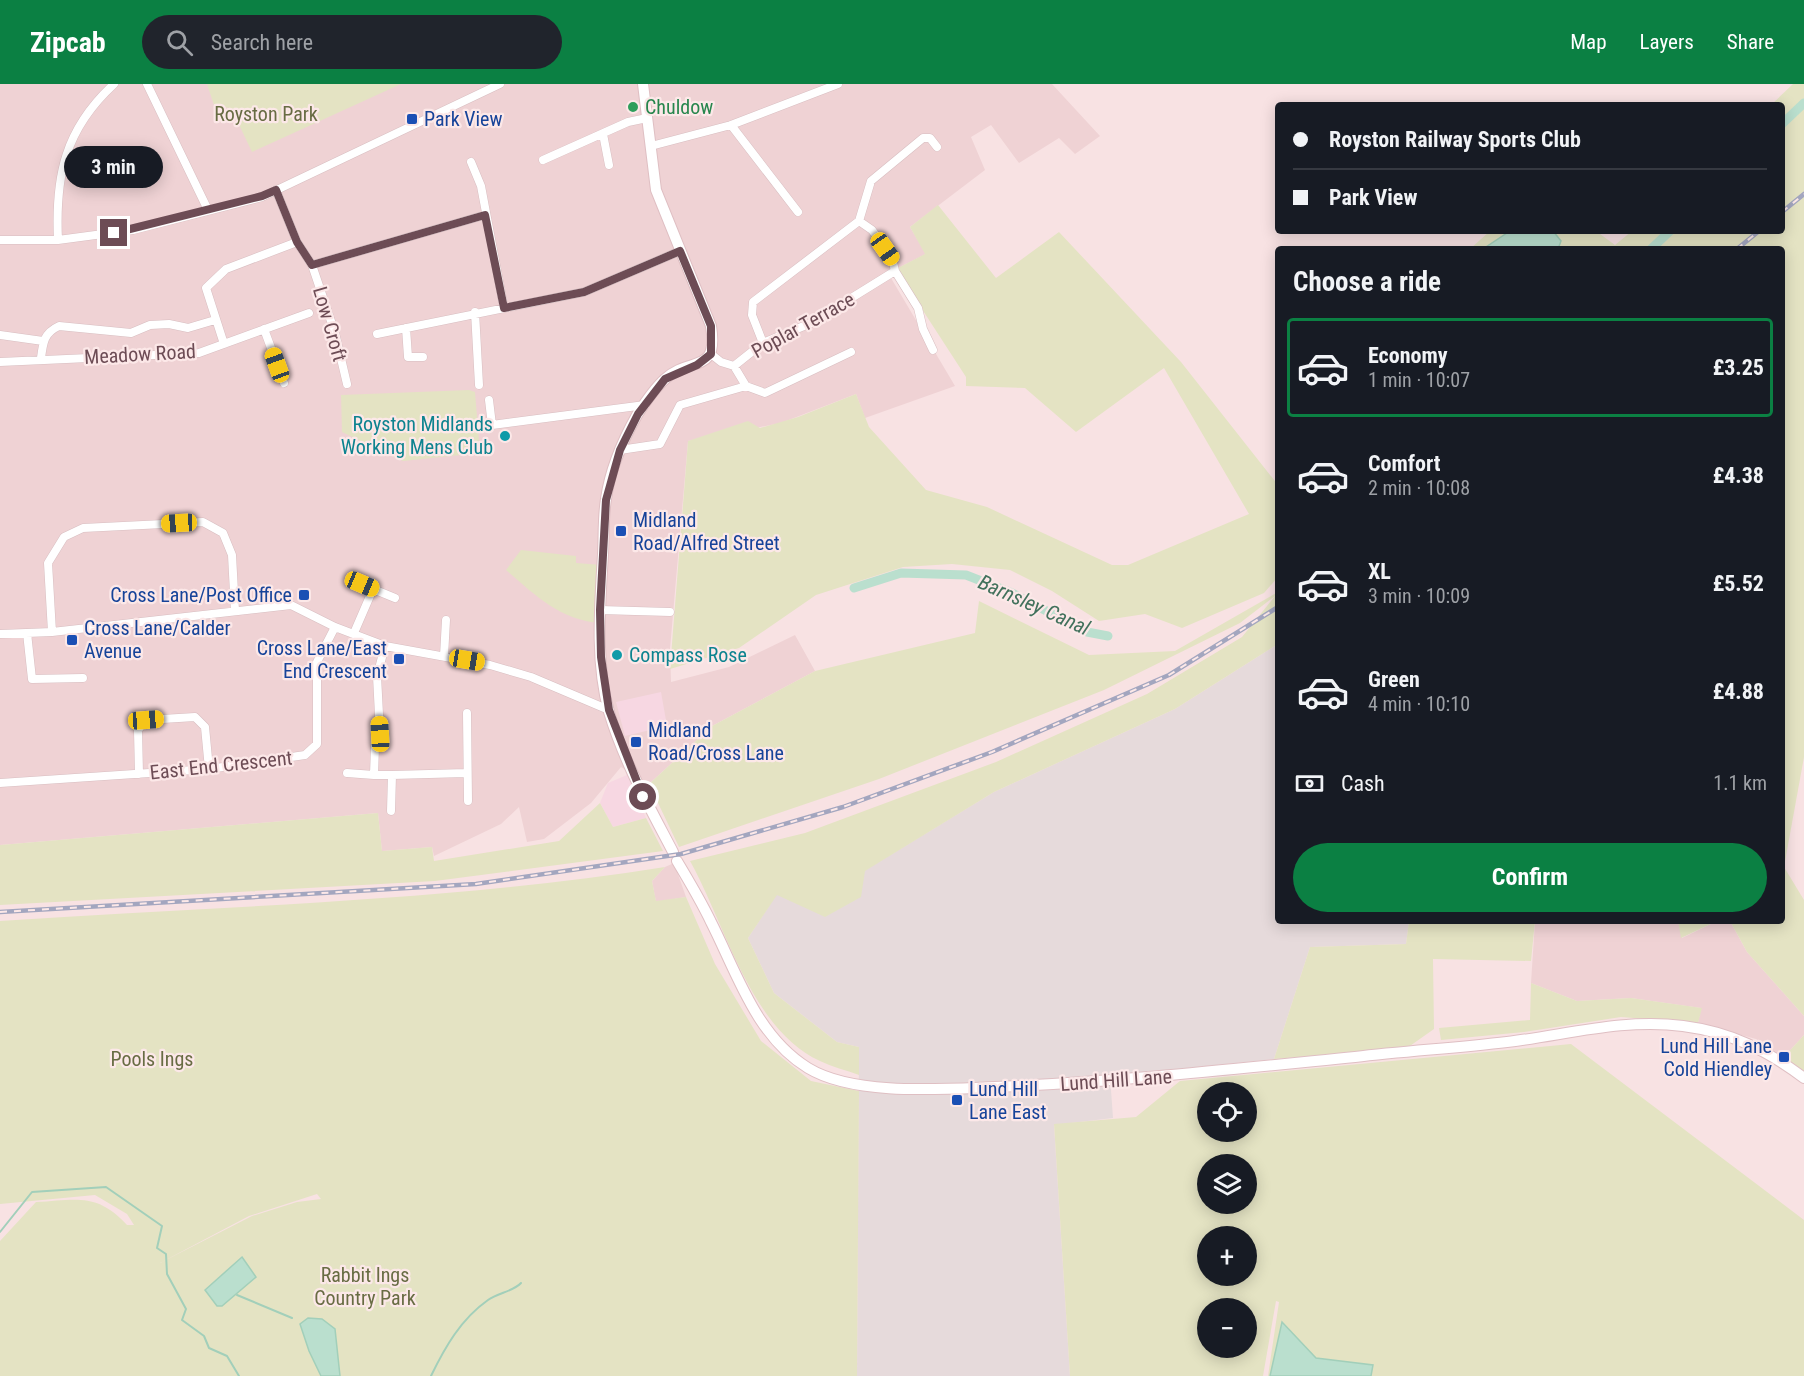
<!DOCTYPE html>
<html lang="en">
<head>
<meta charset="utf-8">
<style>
  :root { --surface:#171b24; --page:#20242c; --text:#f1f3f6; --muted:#9ea1a6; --line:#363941; --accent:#0b8043 }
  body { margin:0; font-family:"Roboto Condensed",sans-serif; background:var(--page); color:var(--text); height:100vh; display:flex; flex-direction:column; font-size:22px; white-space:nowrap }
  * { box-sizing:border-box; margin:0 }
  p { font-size:20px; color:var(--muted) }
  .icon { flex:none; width:33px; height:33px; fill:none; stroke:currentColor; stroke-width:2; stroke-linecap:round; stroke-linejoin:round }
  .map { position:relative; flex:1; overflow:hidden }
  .sheet { position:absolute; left:1275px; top:162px; width:510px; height:678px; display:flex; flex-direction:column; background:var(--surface); border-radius:6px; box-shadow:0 3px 15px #0003 }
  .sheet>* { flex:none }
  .top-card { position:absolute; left:1275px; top:18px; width:510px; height:132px; border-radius:6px; box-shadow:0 3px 15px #0003; display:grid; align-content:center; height:132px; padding:0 18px; background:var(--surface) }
  .tools { position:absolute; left:1197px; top:998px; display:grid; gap:12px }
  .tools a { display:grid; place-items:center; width:60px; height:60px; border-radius:50%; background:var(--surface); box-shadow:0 3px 15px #0003; font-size:30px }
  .end { position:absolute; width:27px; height:27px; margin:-14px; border:8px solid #6d4c55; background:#fff; box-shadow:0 0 0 3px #fff }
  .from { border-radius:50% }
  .bubble { position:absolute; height:42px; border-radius:21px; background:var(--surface); box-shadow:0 3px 15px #0003; font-size:20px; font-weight:700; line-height:42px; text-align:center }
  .car { position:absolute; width:18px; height:36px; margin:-18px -9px; border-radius:8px; box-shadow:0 0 4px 2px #0007; background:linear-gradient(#f5c518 24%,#345 0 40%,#f5c518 0 76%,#345 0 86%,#f5c518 0) }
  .top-card b { display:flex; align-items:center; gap:21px; height:57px; font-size:22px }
  .top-card b+b { border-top:2px solid var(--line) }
  .top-card i { width:15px; height:15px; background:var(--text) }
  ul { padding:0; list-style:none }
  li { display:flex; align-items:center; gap:18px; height:99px; margin:0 12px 9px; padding:0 6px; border:3px solid transparent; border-radius:6px }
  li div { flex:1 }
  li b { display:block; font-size:22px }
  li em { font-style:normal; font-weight:700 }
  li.selected { border-color:var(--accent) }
  li>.icon { width:54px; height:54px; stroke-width:1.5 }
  h2 { padding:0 18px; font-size:27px; line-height:72px }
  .pay { display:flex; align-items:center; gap:15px; height:66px; padding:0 18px; font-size:22px }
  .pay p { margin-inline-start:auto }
  .button { display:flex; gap:12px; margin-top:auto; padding:12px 18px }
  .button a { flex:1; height:69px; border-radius:36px; background:var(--accent); color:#fff; font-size:24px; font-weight:700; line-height:69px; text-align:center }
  header { display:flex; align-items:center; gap:36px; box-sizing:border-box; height:84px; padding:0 30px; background:var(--accent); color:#fff }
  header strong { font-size:28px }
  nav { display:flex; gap:33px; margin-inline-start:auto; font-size:21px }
  .search { width:420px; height:54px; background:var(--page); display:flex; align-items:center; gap:15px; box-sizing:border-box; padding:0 21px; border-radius:33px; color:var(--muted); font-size:22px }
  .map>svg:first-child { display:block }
  .residential { fill:#efd2d4 }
  .commercial { fill:#f7d7e2 }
  .industrial { fill:#e6dadb }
  .green { fill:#e4e3c3; fill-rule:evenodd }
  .water { fill:#badfce; stroke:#a2cfba; stroke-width:1.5 }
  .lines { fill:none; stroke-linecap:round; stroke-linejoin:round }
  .stream { stroke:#a2cfba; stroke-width:2 }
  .canal { stroke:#badfce; stroke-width:9 }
  .minor-casing { stroke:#d8bec1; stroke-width:9 }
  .secondary-casing { stroke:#dfbfc3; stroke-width:12 }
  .minor { stroke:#fff; stroke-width:8 }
  .secondary { stroke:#fff; stroke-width:10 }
  .rail-casing { stroke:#a3a6bf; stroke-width:4.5 }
  .rail { stroke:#fce8e8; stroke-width:2; stroke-dasharray:7; stroke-linecap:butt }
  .route { stroke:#6d4c55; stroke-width:8 }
  .leisure-dot { fill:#2e9e5b; stroke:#fce8e8; stroke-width:2 }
  .transit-dot { fill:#1a4fb4; stroke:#fce8e8; stroke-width:2 }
  .culture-dot { fill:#0f9aa8; stroke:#fce8e8; stroke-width:2 }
  .labels { text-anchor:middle; stroke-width:4.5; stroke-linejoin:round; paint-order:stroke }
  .leisure-label { font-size:20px; fill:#27864d; stroke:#fce8e8; text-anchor:start }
  .park-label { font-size:20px; fill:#686c43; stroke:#fce8e8 }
  .transit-label { font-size:20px; fill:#164399; stroke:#fce8e8; text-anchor:start }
  .street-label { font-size:20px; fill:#6d4c55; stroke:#fce8e8 }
  .culture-label { font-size:20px; fill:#0d838f; stroke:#fce8e8; text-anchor:end }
  .water-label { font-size:21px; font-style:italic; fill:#42715c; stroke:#fce8e8 }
</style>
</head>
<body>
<header>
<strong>Zipcab</strong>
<div class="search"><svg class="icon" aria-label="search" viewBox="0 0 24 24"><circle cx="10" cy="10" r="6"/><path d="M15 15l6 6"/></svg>Search here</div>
<nav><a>Map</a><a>Layers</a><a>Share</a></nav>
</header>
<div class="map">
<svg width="1804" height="1292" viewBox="0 0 1804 1292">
  <rect width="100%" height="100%" fill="#f8e2e3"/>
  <path class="residential" d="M 0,0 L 1052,0 L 1100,52 L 1075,70 L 1059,54 L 1019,79 L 991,41 L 971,53 L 985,86 L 910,143 L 926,170 L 888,189 L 955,302 L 865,334 L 856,310 L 781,339 L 688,357 L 670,565 L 671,598 L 729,583 L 795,551 L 815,587 L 712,642 L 649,700 L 621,683 L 591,719 L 544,755 L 527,758 L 519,723 L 501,740 L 434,772 L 432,763 L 382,767 L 378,729 L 0,761 Z
    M 674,779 L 686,813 L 656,818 L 652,797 L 665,783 Z
    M 1535,837 L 1678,837 L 1682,854 L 1717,837 L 1730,837 L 1747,868 L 1804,932 L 1804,951 L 1784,973 L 1756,955 L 1698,939 L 1701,924 L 1631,914 L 1577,917 L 1531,899 Z"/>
  <path class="commercial" d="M 661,608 L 667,642 L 625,652 L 616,618 Z
    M 627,691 L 646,734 L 613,743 L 600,719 L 608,699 Z"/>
  <path class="industrial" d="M 1278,560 L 1278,837 L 1409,837 L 1406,860 L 1310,863 L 1274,975 L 1110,992 L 1113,1034 L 1054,1041 L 1070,1292 L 857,1292 L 859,963 L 837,958 L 774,909 L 748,854 L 777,810 L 864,787 L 994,708 L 1175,625 Z"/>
  <path class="green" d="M 207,0 L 401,0 L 252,68 L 233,28 L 229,24 L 214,21 Z
    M 1793,0 L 1804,0 L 1804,673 L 1784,783 L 1804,816 L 1804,932 L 1747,868 L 1730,837 L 1782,837 L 1782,165 L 1616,165 L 1615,162 L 1611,165 L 1470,165 L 1490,147 L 1596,147 L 1615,161 L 1632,147 L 1782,147 L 1782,21 L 1771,21 Z
    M 938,121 L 996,194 L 1059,148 L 1181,278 L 1278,401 L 1278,493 L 1264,509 L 1182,544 L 1145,530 L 1099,537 L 1052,507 L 1010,486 L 952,480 L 903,483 L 816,511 L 739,564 L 670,585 L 688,357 L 748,337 L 760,344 L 798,333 L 856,310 L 869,343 L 926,406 L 987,423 L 1112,481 L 1128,481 L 1249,430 L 1164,284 L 1076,348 L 1025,304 L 966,302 L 966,293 L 896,185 L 925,170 L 910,143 Z
    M 469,306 L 475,308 L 480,369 L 403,377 L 342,348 L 341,311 Z
    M 521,466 L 576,472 L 576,479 L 602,481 L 600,539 C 560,536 535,511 506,486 Z
    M 1278,508 L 1278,560 L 1175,625 L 994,708 L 865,787 L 861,813 L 825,833 L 777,811 L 748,854 L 774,909 L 837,958 L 859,963 L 859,991 C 846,986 832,983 820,977 C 750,945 725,839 690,777 L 805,749 L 996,678 L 1147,610 L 1242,553 L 1275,512 L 1240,539 L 1104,606 L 879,695 L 679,763 L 649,700 L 712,642 L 815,587 L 975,549 L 979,517 L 1089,571 L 1175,567 Z
    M 600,719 L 613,743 L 646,734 L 663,767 L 435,797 L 0,821 L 0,761 L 378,729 L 382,767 L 432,763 L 434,777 L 559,757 Z
    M 665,783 L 652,797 L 656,817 L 686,813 L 715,880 L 761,957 L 811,997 L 859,1007 L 857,1292 L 0,1292 L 0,1157 L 36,1118 C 76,1116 97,1108 127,1141 L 134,1141 L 127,1130 L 95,1111 L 0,1120 L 0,837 C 222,822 444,818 665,783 ZM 317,1110 L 321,1115 L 297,1118 L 252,1132 L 160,1179 L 249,1132 Z
    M 1409,837 L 1535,837 L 1531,877 L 1433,875 L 1434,945 L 1407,964 L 1274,975 L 1310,863 L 1406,860 Z
    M 1678,837 L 1717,837 L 1681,854 Z
    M 1531,899 L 1577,917 L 1631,914 L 1702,924 L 1698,939 L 1621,933 L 1524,948 L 1441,956 L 1439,944 L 1530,936 Z
    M 1804,951 L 1804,987 L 1784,973 Z
    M 1571,960 L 1804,1136 L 1804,1292 L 1268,1292 L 1279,1218 L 1276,1217 L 1263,1292 L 1070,1292 L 1054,1040 L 1136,1033 L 1180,997 ZM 1208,1008 L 1246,1008 L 1246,1047 L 1208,1047 ZM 1208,1080 L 1246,1080 L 1246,1119 L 1208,1119 ZM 1208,1152 L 1246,1152 L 1246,1191 L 1208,1191 ZM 1208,1224 L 1246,1224 L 1246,1263 L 1208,1263 Z"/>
  <path class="water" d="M 1510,147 L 1553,147 L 1561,157 L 1558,165 L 1483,165 Z
    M 242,1173 L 256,1193 L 222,1222 L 217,1222 L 205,1206 Z
    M 308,1234 L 322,1235 L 335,1245 L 340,1292 L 321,1292 L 309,1267 L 300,1240 Z
    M 1282,1238 L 1316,1274 L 1373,1281 L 1371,1292 L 1270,1292 Z"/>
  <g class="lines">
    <path class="stream" d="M 0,1148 L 32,1108 L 106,1103 L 162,1142 L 157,1164 L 166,1170 L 167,1190 L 186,1225 L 182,1236 L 204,1252 L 209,1264 L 227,1272 L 239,1292
      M 237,1211 L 292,1234
      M 431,1292 C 445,1263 461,1235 488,1216 C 498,1209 514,1207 521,1199"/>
    <path class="canal" d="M 1782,40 L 1804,19
      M 1651,165 L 1670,147
      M 854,504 L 901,489 L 966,491 L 1012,509 L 1087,548 L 1108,552"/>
    <g class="minor-casing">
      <path id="minor" d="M 147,0 L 208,126
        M 731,41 L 798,128
        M 603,50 L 609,81
        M 651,62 L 731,41 L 838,0
        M 543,76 L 628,38 L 647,34
        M 471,78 L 481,102 L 504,224
        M 276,106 L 297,158 L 312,181 L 485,131
        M 859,137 L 871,97 L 923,54 L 930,54 L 937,63
        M 0,156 L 58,156 L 133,146 L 262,113 L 500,0
        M 58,156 C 55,92 65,45 114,0
        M 312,181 L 335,249 L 347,300
        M 475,228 L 479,301
        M 406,244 L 408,273 L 423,273
        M 264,245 L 284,299
        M 377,250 L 584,208 L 680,167
        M 0,251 L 43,257
        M 763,259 L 752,231 L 753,218 L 859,137 L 872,146 L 892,174 L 895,187 L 918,224 L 923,245 L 933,266
        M 224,260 L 206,204 L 226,185 L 297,158
        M 711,270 L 721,278 L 734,282 L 763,259 L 811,239 L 895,187
        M 41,274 C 43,258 44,249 59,242 L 131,249 L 150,241 L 169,240 L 188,244 L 215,236
        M 0,278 L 199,269 L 309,229
        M 734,282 L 746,302 L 765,309 L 851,268
        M 489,316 L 492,341 L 645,321
        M 620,366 L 660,360 L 680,321 L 746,302
        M 351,496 L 395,514
        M 600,526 L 670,528
        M 52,548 L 48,479 L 64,453 L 83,444 L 203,438 L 223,449 L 232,471 L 235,527
        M 27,549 L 32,595 L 83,594
        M 354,549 L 373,505
        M 0,550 L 52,548 L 291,521 L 335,543 L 385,562 L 490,581 L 531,593 L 609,626
        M 385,562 L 377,592 L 380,650 L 375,662 L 374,691 L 392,691 L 391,727
        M 444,572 L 446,536
        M 467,629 L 468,717
        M 347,689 L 374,691
        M 139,690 L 138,646 L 146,636 L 195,633 L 205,643 L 209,685
        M 392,691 L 466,689
        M 0,699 L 209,685 L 305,671 L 317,660 L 317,578 L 335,543"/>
    </g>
    <g class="secondary-casing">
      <path id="secondary" d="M 643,0 L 656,106 L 711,242 C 719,291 690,272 665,295 C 655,304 644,320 637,331 C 623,356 610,386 606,415 C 603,433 604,452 603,470 C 600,521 595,578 609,628 C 624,678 649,722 673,768
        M 677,777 C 689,797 701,817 711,838 C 737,889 756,952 808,984 C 854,1012 942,1005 995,1003 C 1116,998 1235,985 1355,973 C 1406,967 1457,964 1507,958 C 1566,951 1624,934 1683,942 C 1730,948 1767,966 1804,994"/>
    </g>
    <use href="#minor" class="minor"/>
    <use href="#secondary" class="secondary"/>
    <g class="rail-casing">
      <path id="rail" d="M 1782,128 L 1804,110
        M 1737,165 L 1759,147
        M 0,828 L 476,800 L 681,770 L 843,723 L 992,668 L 1169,591 L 1278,523"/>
    </g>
    <use href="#rail" class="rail"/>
  </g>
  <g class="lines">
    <path class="route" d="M 114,149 L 262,112 L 276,106 L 297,158 L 312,181 L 485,131 L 504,224 L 584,208 L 680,167 L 711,242 L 711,270 L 697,281 L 665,295 L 638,330 L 620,366 L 606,416 L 600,526 L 601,573 L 609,626 L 643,713"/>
  </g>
  <circle class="leisure-dot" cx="633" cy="23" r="6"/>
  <g class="transit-dot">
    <rect x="406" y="29" width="12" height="12" rx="3"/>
    <rect x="615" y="441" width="12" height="12" rx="3"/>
    <rect x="298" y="505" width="12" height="12" rx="3"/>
    <rect x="66" y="550" width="12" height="12" rx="3"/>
    <rect x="393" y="569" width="12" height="12" rx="3"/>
    <rect x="630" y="652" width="12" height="12" rx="3"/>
    <rect x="1778" y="967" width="12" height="12" rx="3"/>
    <rect x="951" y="1010" width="12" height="12" rx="3"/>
  </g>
  <g class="culture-dot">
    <circle cx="505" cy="352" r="6"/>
    <circle cx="617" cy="571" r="6"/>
  </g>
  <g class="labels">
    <g class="leisure-label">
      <text x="645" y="30">Chuldow</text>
    </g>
    <g class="park-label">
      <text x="266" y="37">Royston Park</text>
      <text x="152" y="982">Pools Ings</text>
      <text x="365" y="1198">Rabbit Ings<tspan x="365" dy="23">Country Park</tspan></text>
    </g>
    <g class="transit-label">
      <text x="424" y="42">Park View</text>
      <text x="633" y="443">Midland<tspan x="633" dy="23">Road/Alfred Street</tspan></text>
      <text x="292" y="518" text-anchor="end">Cross Lane/Post Office</text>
      <text x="84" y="551">Cross Lane/Calder<tspan x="84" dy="23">Avenue</tspan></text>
      <text x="387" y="571" text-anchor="end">Cross Lane/East<tspan x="387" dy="23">End Crescent</tspan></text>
      <text x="648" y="653">Midland<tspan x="648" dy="23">Road/Cross Lane</tspan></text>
      <text x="1772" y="969" text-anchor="end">Lund Hill Lane<tspan x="1772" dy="23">Cold Hiendley</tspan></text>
      <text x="969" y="1012">Lund Hill<tspan x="969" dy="23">Lane East</tspan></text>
    </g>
    <g class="street-label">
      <text transform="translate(330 240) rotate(74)" y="7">Low Croft</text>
      <text transform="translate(803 241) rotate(-29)" y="7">Poplar Terrace</text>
      <text transform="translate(140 270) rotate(-3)" y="7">Meadow Road</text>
      <text transform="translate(221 681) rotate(-6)" y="7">East End Crescent</text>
      <text transform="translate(1116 996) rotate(-4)" y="7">Lund Hill Lane</text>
    </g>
    <g class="culture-label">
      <text x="493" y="347">Royston Midlands<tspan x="493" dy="23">Working Mens Club</tspan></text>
      <text x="629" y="578" text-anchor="start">Compass Rose</text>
    </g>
    <g class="water-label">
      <text transform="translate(1034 521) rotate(24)" y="7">Barnsley Canal</text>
    </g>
  </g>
</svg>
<div class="tools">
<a><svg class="icon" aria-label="locate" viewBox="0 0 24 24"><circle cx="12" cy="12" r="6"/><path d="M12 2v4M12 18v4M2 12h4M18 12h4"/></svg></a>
<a><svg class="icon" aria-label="layers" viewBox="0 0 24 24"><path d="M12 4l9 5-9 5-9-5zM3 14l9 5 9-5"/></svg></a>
<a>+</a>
<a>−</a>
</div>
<i class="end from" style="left:643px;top:713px"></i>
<i class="end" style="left:114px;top:149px"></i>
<div class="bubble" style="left:64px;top:62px;width:99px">3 min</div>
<i class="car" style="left:885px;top:165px;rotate:145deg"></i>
<i class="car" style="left:277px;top:281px;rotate:340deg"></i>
<i class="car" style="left:179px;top:439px;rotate:267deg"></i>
<i class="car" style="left:362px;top:500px;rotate:113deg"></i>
<i class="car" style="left:467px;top:576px;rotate:100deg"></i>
<i class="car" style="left:146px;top:636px;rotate:86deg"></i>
<i class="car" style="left:380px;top:650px;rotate:357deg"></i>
<div class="top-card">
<b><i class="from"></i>Royston Railway Sports Club</b>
<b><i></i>Park View</b>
</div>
<section class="sheet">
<h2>Choose a ride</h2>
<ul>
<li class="selected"><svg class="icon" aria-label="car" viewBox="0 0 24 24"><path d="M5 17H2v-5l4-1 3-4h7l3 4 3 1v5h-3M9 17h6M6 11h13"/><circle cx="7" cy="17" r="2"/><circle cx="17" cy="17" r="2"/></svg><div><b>Economy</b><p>1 min · 10:07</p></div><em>£3.25</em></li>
<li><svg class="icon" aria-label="car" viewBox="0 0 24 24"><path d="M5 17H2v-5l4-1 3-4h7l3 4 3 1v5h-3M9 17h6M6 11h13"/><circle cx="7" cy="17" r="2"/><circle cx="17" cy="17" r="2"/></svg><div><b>Comfort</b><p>2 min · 10:08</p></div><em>£4.38</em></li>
<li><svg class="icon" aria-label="car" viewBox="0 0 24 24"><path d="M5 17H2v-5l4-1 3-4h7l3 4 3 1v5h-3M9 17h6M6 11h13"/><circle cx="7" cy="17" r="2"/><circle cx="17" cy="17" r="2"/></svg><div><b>XL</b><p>3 min · 10:09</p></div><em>£5.52</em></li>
<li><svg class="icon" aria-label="car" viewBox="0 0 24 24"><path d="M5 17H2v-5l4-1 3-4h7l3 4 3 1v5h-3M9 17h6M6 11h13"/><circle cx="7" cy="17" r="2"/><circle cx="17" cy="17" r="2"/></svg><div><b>Green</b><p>4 min · 10:10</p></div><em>£4.88</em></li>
</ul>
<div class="pay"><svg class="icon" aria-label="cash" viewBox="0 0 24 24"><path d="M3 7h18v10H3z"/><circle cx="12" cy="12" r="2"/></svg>Cash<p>1.1 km</p></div>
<div class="button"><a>Confirm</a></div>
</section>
</div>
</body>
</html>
